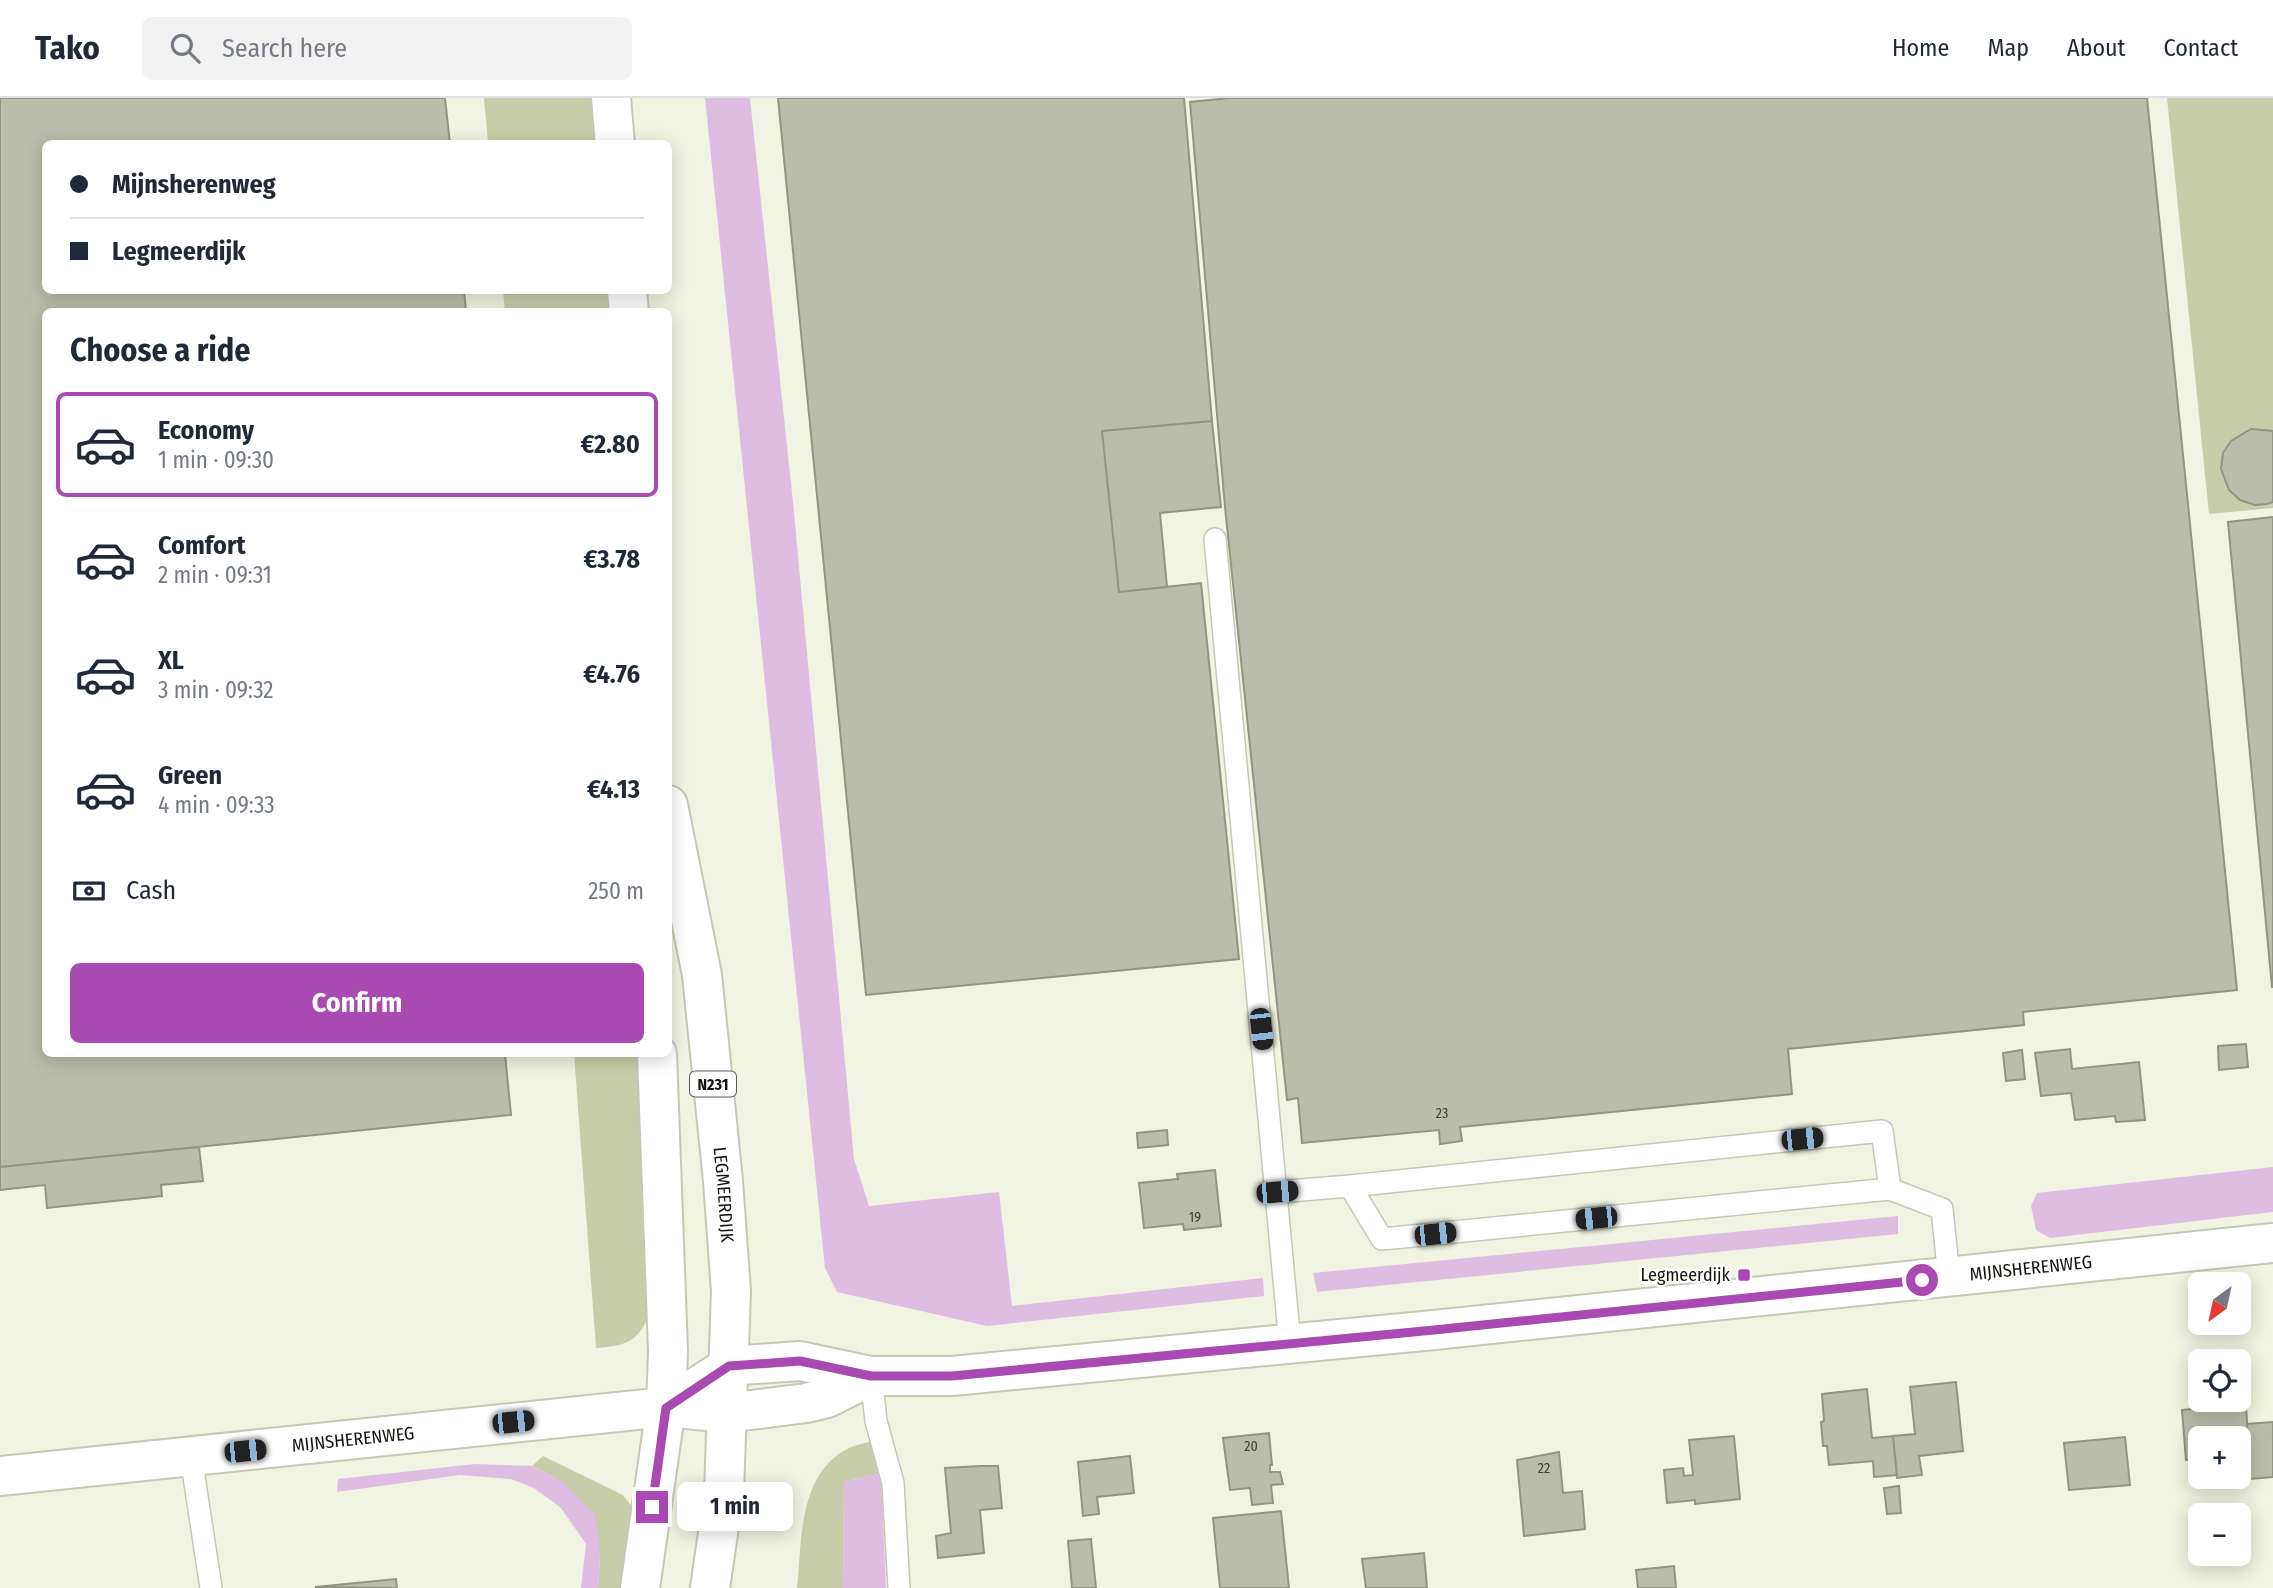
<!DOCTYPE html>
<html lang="en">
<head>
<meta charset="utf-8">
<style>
  :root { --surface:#fff; --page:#f2f2f3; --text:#1f2937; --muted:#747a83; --line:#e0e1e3; --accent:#a94ab2 }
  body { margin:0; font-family:"Fira Sans Condensed",sans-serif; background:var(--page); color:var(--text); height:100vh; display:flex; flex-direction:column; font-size:26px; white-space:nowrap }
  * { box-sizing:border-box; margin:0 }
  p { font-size:23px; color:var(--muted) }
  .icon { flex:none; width:38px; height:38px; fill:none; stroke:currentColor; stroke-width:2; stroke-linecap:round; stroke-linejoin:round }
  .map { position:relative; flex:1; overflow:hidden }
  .details { position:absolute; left:42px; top:210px; width:630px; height:749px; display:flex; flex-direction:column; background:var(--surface); border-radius:10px; box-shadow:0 4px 18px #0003 }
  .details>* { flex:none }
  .hud { position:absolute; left:42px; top:42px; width:630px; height:154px; border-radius:10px; box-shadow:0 4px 18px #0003; display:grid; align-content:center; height:154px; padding:0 28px; background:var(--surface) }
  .needle { width:46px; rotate:213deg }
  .controls { position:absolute; left:2188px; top:1174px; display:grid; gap:14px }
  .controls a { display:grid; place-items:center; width:63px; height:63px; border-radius:10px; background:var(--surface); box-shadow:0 4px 18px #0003; font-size:35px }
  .end { position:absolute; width:32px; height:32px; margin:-16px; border:9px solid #a94ab2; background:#fff; box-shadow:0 0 0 4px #fff }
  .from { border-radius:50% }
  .bubble { position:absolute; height:49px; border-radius:10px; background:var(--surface); box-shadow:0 4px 18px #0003; font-size:23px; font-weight:700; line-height:49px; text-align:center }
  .car { position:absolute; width:21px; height:42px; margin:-21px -10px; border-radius:9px; box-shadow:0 0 5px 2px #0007; background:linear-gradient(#222 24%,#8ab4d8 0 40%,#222 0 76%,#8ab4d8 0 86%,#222 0) }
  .hud b { display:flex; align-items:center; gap:24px; height:66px; font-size:26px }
  .hud b+b { border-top:2px solid var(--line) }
  .hud i { width:18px; height:18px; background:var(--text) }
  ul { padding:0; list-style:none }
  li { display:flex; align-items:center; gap:21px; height:105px; margin:0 14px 10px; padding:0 14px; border:4px solid transparent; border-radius:10px }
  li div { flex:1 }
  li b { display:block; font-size:26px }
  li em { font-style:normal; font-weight:700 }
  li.on { border-color:var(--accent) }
  li>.icon { width:63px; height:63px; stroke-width:1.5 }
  h2 { padding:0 28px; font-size:32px; line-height:84px }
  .pay { display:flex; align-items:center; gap:18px; height:77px; padding:0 28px; font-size:26px }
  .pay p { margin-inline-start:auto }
  .primary-button { display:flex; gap:14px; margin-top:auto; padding:14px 28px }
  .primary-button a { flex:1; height:80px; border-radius:10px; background:var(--accent); color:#fff; font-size:28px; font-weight:700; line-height:80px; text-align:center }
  header { display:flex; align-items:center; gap:42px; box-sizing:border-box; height:98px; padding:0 35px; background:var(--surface); border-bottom:2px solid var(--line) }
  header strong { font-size:33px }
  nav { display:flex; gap:38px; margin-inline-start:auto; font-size:24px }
  .search { width:490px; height:63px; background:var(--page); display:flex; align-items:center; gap:18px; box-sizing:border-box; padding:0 24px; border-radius:10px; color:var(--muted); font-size:26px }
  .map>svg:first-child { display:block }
  .green { fill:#c8cda9 }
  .water { fill:#dfbde2 }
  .building { fill:#babdab; stroke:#929484; stroke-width:2 }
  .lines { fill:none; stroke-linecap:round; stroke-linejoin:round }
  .lane-casing { stroke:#c6c8b7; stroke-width:24 }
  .secondary-casing { stroke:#c6c8b7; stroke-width:42 }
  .primary-casing { stroke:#c6c8b7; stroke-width:42 }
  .lane { stroke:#fff; stroke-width:21 }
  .secondary { stroke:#fff; stroke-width:38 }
  .primary { stroke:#fff; stroke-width:38 }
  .route { stroke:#a94ab2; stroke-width:9 }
  .poi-dot { fill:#a94ab2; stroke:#fff; stroke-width:2.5 }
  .labels { text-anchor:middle; stroke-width:5; stroke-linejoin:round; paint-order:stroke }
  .number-label { font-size:14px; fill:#3d3e35 }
  .shield { fill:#fff; stroke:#5a5a56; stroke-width:2 }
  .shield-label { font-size:16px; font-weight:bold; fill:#13140e }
  .street-label { font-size:18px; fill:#13140e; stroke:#fff }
  .poi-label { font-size:18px; fill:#13140e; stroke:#fff; text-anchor:end }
</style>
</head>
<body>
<header>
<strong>Tako</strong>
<div class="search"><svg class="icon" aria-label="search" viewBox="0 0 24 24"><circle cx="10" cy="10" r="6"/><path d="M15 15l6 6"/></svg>Search here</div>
<nav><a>Home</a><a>Map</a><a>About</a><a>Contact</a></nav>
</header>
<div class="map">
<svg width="2273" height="1490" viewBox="0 0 2273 1490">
  <rect width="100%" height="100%" fill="#f1f4e2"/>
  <path class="green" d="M 484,0 L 596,0 L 600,45 L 488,45 Z
    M 2167,0 L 2273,0 L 2273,410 L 2209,416 Z
    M 503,193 L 613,193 L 614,213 L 505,213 Z
    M 574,956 L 643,956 L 656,1206 C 637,1240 637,1247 596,1250 Z
    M 877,1342 L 881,1375 L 844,1384 L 843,1490 L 797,1490 C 802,1442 798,1373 851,1349 C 859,1346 869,1344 877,1342 Z
    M 543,1358 L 623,1397 L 638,1417 L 629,1490 L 598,1490 L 600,1457 L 564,1385 L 532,1368 Z"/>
  <path class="water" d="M 705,0 L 750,0 L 793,404 L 854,1061 L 869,1108 L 999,1094 L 1012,1208 L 1263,1180 L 1264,1198 L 987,1228 L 837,1194 L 825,1170 Z
    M 2273,1069 L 2273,1114 L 2050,1140 L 2036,1132 L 2031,1108 L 2037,1095 Z
    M 1898,1118 L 1898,1136 L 1317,1194 L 1313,1175 Z
    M 475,1366 L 532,1368 L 564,1385 L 595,1417 L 600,1457 L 598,1490 L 581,1490 L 586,1446 L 561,1410 L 534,1390 L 511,1381 L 460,1377 L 337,1394 L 338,1381 Z
    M 881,1375 L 886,1490 L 843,1490 L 844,1384 Z"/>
  <path class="building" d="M 0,0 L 445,0 L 450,46 L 46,46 L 46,192 L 464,192 L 466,214 L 46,214 L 46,956 L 505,956 L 511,1017 L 0,1069 Z
    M 778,0 L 1184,0 L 1212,323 L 1102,333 L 1119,494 L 1201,485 L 1239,861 L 866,897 Z
    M 1230,0 L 2147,0 L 2237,892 L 2023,914 L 2024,927 L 1788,951 L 1792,996 L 1460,1029 L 1462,1043 L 1440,1046 L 1439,1032 L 1302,1045 L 1298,1000 L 1287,1002 L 1225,409 L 1190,4 Z
    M 1212,323 L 1221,409 L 1160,415 L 1167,489 L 1119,494 L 1102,333 Z
    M 2251,331 L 2273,333 L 2273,404 L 2267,406 L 2255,407 L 2240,402 L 2229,392 L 2221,371 L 2223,355 L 2231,343 Z
    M 2273,419 L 2273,889 L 2272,889 L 2228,424 Z
    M 2246,946 L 2248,969 L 2219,972 L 2218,948 Z
    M 2070,951 L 2072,971 L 2139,964 L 2145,1022 L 2116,1024 L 2115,1018 L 2075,1022 L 2071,995 L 2041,998 L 2035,955 Z
    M 2022,952 L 2025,981 L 2006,983 L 2003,955 Z
    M 1167,1032 L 1168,1047 L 1138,1050 L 1137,1035 Z
    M 199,1049 L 203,1083 L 161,1087 L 162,1098 L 47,1110 L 45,1087 L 0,1092 L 0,1069 Z
    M 1215,1072 L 1221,1128 L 1184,1132 L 1183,1126 L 1144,1130 L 1139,1085 L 1178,1081 L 1177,1076 Z
    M 1956,1284 L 1963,1353 L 1919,1358 L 1922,1377 L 1897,1380 L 1893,1338 L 1915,1336 L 1910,1289 Z
    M 1867,1291 L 1872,1340 L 1893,1338 L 1897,1377 L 1874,1379 L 1873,1363 L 1829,1367 L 1827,1348 L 1823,1348 L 1821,1324 L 1824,1323 L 1822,1296 Z
    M 2246,1306 L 2249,1356 L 2238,1357 L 2238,1340 L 2200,1340 L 2200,1369 L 2191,1370 L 2190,1362 L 2186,1362 L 2182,1312 Z
    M 2273,1324 L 2273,1379 L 2250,1381 L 2248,1356 L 2248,1352 L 2250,1351 L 2247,1326 Z
    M 1269,1335 L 1272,1367 L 1270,1367 L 1270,1374 L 1280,1374 L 1283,1386 L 1271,1387 L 1273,1405 L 1252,1407 L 1250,1390 L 1230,1392 L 1223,1340 Z
    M 1734,1338 L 1740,1401 L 1695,1406 L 1695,1402 L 1667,1405 L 1664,1372 L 1683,1370 L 1684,1378 L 1693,1377 L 1689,1342 Z
    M 2125,1339 L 2130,1387 L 2069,1392 L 2064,1345 Z
    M 1559,1354 L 1563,1395 L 1582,1393 L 1585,1431 L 1524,1438 L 1517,1362 Z
    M 1130,1358 L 1134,1395 L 1097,1399 L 1099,1416 L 1083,1418 L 1078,1364 Z
    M 981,1368 L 998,1368 L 1002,1410 L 980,1412 L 984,1455 L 938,1460 L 936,1438 L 951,1435 L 945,1370 Z
    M 1899,1388 L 1901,1415 L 1887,1416 L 1884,1390 Z
    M 1281,1413 L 1289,1490 L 1220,1490 L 1213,1420 Z
    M 1091,1441 L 1096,1490 L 1072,1490 L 1068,1443 Z
    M 1424,1455 L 1427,1490 L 1366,1490 L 1362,1461 Z
    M 1674,1468 L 1676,1490 L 1638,1490 L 1636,1472 Z
    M 396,1481 L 397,1490 L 315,1489 Z"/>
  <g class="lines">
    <g class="lane-casing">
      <path id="lane" d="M 1215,441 L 1290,1246
        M 1350,1088 L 1882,1033 L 1890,1091
        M 1277,1094 L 1350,1088 L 1382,1141 L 1890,1091 L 1942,1111 L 1949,1179
        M 871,1278 L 876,1323 L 893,1385 L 899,1490
        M 191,1359 L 211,1490"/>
    </g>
    <g class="secondary-casing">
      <g id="secondary">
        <path id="s1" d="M 666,1309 L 729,1268 L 800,1263 L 871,1278 L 952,1278 L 1434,1232 L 2273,1145"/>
        <path id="s2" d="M 0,1378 L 666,1309 L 727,1315 L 806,1305 L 827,1300 L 871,1278"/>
      </g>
    </g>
    <g class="primary-casing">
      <g id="primary">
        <path d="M 611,0 L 615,46"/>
        <path d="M 627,192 L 629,214"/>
        <path id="s3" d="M 668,707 L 702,877 L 723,1083 L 731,1193 L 724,1394 L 710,1490"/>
        <path d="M 640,1490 L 666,1309 L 668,1253 L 657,956"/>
      </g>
    </g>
    <use href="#lane" class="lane"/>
    <use href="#secondary" class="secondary"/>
    <use href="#primary" class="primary"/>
  </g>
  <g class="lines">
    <path class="route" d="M 652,1409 L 666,1310 L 729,1268 L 800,1263 L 871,1278 L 952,1278 L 1434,1232 L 1922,1182"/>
  </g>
  <rect class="poi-dot" x="1737" y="1170" width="14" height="14" rx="3.5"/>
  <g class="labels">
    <g class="number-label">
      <text x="1442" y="1020">23</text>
      <text x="1195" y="1124">19</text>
      <text x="1251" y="1353">20</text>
      <text x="1544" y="1375">22</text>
    </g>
    <rect class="shield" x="690" y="973.5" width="46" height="25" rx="5"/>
    <g class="shield-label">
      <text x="713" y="992">N231</text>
    </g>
    <g class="street-label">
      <text dy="6" stroke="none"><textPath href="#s3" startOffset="394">LEGMEERDIJK</textPath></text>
      <text dy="6" stroke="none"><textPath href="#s1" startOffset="1384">MIJNSHERENWEG</textPath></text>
      <text dy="6" stroke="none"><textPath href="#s2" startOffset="355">MIJNSHERENWEG</textPath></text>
    </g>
    <g class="poi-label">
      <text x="1730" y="1183">Legmeerdijk</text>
    </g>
  </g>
</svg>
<div class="controls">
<a><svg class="needle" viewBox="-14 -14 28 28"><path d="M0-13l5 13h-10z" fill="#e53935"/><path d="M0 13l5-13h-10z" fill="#747a83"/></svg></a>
<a><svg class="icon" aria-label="locate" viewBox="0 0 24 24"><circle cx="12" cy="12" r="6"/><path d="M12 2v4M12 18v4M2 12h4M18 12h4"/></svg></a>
<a>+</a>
<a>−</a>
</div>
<i class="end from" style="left:1922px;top:1182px"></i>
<i class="end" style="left:652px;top:1409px"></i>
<div class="bubble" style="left:677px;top:1384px;width:116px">1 min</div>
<i class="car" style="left:1261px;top:931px;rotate:174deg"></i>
<i class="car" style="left:1802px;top:1041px;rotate:84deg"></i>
<i class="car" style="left:1277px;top:1094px;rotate:85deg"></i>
<i class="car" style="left:1596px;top:1120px;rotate:264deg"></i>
<i class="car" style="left:1435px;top:1136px;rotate:84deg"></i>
<i class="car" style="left:513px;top:1324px;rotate:84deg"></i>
<i class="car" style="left:245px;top:1353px;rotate:84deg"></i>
<div class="hud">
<b><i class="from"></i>Mijnsherenweg</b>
<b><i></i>Legmeerdijk</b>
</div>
<section class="details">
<h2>Choose a ride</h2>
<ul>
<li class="on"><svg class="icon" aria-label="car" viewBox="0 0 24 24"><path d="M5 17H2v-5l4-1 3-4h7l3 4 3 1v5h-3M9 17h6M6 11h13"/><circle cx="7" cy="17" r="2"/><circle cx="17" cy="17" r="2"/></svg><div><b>Economy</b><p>1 min · 09:30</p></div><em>€2.80</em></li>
<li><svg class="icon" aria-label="car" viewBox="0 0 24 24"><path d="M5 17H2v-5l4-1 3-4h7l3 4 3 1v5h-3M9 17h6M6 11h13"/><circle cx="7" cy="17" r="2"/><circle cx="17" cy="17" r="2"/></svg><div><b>Comfort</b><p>2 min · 09:31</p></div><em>€3.78</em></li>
<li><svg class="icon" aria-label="car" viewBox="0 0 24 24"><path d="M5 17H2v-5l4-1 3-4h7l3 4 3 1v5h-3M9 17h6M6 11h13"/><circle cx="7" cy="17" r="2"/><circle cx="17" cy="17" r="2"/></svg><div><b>XL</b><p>3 min · 09:32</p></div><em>€4.76</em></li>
<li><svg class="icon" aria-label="car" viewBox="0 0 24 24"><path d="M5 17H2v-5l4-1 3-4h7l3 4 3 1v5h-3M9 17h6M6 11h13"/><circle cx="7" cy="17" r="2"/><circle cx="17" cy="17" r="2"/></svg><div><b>Green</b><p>4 min · 09:33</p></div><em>€4.13</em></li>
</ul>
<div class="pay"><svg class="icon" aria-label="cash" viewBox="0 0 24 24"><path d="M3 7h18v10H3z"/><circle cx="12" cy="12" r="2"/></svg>Cash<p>250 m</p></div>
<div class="primary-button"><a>Confirm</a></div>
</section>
</div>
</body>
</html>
